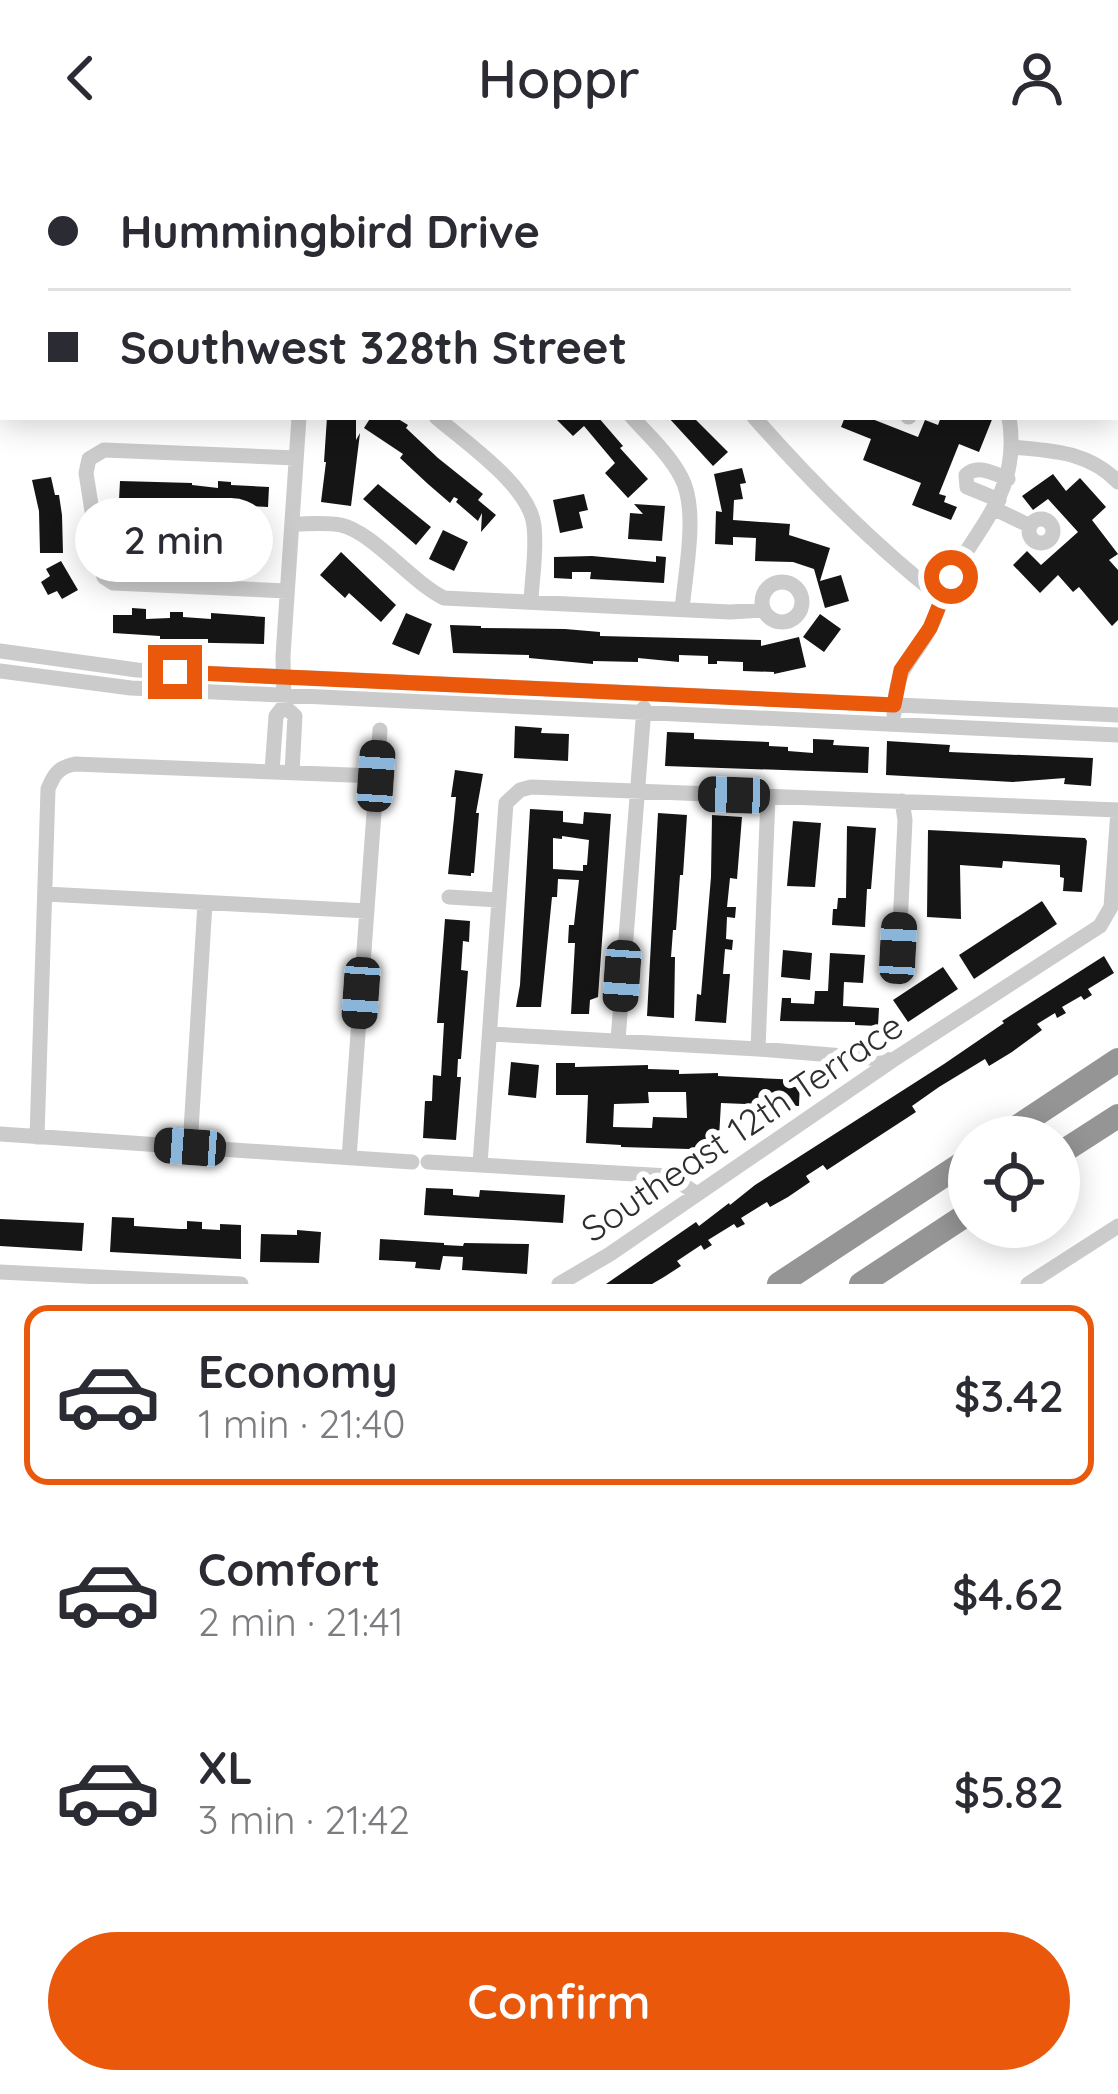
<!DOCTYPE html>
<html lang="en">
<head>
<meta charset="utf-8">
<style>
  :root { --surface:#fff; --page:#f2f2f3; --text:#2b2b33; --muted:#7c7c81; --line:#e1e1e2; --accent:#ea580c }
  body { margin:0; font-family:Quicksand,sans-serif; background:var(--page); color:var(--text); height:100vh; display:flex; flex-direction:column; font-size:45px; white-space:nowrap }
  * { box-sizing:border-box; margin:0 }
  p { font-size:39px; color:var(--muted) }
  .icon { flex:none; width:66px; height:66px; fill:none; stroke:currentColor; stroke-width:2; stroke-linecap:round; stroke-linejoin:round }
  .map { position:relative; height:1128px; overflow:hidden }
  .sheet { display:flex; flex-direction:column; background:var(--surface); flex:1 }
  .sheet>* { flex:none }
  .guide { position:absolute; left:0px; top:0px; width:1119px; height:264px; box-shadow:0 6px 30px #0003; display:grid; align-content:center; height:264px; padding:0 48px; background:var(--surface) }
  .fabs { position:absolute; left:948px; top:960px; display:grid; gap:24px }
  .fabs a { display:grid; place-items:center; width:132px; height:132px; border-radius:50%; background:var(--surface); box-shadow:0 6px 30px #0003; font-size:60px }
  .end { position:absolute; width:54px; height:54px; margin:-27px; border:15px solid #ea580c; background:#fff; box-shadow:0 0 0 6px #fff }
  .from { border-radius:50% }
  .bubble { position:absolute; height:84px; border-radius:42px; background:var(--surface); box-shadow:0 6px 30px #0003; font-size:39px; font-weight:600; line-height:84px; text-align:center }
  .car { position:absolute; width:36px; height:72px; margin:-36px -18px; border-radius:15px; box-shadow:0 0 9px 3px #0007; background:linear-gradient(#222 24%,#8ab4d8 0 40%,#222 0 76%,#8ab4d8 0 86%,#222 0) }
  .guide b { display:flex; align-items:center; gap:42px; height:114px; font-size:45px }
  .guide b+b { border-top:3px solid var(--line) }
  .guide i { width:30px; height:30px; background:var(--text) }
  ul { padding:21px 0 0; list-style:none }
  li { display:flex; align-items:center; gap:36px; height:180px; margin:0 24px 18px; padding:0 24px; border:6px solid transparent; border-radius:24px }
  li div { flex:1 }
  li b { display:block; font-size:45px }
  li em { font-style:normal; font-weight:600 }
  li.on { border-color:var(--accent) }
  li>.icon { width:108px; height:108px; stroke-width:1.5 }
  .primary-button { display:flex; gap:24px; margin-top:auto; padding:24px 48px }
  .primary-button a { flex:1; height:138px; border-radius:72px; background:var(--accent); color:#fff; font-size:48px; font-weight:600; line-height:138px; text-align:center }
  header { display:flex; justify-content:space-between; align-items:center; height:156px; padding:0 48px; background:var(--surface); font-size:54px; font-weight:600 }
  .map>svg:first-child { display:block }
  .building { fill:#151515; fill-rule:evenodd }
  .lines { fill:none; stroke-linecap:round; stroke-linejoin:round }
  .minor { stroke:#cbcbcb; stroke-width:15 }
  .highway { stroke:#959595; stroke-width:24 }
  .route { stroke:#ea580c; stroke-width:15 }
  .labels { text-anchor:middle; stroke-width:12; stroke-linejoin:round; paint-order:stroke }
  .street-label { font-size:36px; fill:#2e2e2e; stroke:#fff }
</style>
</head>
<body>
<header><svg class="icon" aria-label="back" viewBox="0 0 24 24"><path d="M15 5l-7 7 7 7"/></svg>Hoppr<svg class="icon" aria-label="person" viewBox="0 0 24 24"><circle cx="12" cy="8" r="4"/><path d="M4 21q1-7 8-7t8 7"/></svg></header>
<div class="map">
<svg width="1118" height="1128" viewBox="0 0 1118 1128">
  <rect width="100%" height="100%" fill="#fff"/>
  <path class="building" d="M 327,261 L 356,261 L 356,284 L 360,277 L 351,350 L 321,346 L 326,306 L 324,306 Z
    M 371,261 L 395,261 L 408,269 L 406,272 L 438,302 L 483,338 L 478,344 L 496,359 L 481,376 L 482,357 L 478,365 L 456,346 L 458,343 L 454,341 L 450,347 L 428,328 L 400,302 L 403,298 L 364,272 Z
    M 554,261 L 598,261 L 623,290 L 620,292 L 648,323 L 628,342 L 605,317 L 615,307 L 584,270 L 573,280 Z
    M 668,261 L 693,261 L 728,296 L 713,310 Z
    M 845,261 L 867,261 L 918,281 L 925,264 L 938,269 L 941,261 L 993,261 L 979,296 L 959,288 L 939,338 L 946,340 L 944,346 L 957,351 L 951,364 L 912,349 L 921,327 L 863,304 L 871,283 L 841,271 Z
    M 742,312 L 746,327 L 740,328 L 743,343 L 734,344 L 733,364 L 790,368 L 789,379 L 830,392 L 820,425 L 841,419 L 849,445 L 825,452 L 814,413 L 793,406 L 755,405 L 756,382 L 733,381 L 733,389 L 715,388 L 716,355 L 722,356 L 714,318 Z
    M 1053,318 L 1066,335 L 1080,322 L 1106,351 L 1092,364 L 1118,398 L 1109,404 L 1118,414 L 1118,464 L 1112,470 L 1079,431 L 1073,436 L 1058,419 L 1040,437 L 1013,409 L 1027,395 L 1041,409 L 1078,376 L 1048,343 L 1033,354 L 1022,340 Z
    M 51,321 L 55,339 L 59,339 L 62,359 L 63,397 L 40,397 L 39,355 L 32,324 Z
    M 120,325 L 192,327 L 192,329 L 218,332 L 218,325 L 231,326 L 231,329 L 269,331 L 268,351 L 150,344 L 119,344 Z
    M 378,328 L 431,371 L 416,389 L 363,343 Z
    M 584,338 L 588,354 L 579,356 L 583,372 L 560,377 L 553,344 Z
    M 634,348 L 665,350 L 662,385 L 628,383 L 630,357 L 643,358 Z
    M 199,372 L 267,379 L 266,405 L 227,403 L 226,406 L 214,405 L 215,400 L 188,398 L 168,398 L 168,404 L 155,403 L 156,400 L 116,397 L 117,378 L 198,380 Z
    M 443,374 L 468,386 L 454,415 L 429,403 Z
    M 341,396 L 396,449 L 381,466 L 349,437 L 345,442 L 320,419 Z
    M 592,400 L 656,406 L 656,400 L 666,401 L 664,427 L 590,423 L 591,416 L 572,416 L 572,423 L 554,422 L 554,401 Z
    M 61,405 L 78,434 L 62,443 L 57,435 L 48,439 L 41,426 L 50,420 L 46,413 Z
    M 132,452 L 146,453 L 146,463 L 170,462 L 170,456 L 183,456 L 183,461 L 211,463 L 211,457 L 265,461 L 264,488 L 160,486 L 160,480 L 113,477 L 113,459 L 132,459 Z
    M 406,457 L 432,468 L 419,499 L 392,488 Z
    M 820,458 L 841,473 L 824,496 L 803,481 Z
    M 450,469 L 481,470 L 481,472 L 565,473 L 600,476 L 600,480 L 761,484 L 761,490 L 799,481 L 806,511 L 774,518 L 774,516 L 743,515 L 743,506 L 717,505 L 717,508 L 708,508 L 708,500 L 679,499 L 679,506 L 638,502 L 638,506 L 593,505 L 593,508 L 529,502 L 529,499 L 453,497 Z
    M 515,570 L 542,572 L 541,577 L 569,578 L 568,605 L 514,602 Z
    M 667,576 L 694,577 L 694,583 L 769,586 L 769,590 L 788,591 L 788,595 L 813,597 L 813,583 L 834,584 L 833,589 L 869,591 L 868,617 L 665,610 Z
    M 887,585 L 950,589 L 949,596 L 1093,602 L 1091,630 L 1064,628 L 1065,622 L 1013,626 L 886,619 Z
    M 455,614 L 483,618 L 476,657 L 479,657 L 474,717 L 471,717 L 471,720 L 448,718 L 454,662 L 456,641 L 451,641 Z
    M 530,653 L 563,655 L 563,666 L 583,668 L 584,656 L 611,658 L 598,841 L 590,844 L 589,858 L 571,858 L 575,787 L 568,787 L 569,769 L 574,769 L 579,724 L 558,723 L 557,741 L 552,741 L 541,851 L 516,851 L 520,829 ZM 562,680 L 589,684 L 587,709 L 583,709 L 583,715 L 553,713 L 553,682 L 562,683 Z
    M 658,657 L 687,659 L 683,719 L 680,719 L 676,774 L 673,774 L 671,801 L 675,801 L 674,862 L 647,860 Z
    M 712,659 L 742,661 L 737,723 L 730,722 L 727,751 L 736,751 L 735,762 L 727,761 L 726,783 L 733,784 L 732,794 L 725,793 L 723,818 L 730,818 L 726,867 L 695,865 L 697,838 L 701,839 L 711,721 Z
    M 793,665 L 821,667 L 815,731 L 787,730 Z
    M 847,670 L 876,672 L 871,733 L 867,733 L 865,771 L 832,769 L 833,753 L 837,753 L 838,742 L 846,742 Z
    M 928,674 L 1085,682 L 1087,685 L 1082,736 L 1063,735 L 1064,722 L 1060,721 L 1060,709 L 1003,705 L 1002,712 L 960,709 L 961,763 L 927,761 Z
    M 1042,745 L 1057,768 L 974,823 L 959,799 Z
    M 445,763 L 470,765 L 469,786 L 463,785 L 461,814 L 468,815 L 461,903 L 458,903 L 457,921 L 461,921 L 456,984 L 423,982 L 425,945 L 432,945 L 433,919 L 441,920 L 444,867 L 437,867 Z
    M 783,794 L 812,797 L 810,824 L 781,821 Z
    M 830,797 L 865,799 L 863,827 L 844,826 L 843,850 L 879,852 L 878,870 L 855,869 L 855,866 L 780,865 L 782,842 L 791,842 L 791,847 L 814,848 L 815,835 L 828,835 Z
    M 1104,800 L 1114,817 L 1088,833 L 1092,839 L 1084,844 L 1081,840 L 1062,851 L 1066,857 L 1057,862 L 1055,857 L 1037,868 L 1042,874 L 1012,896 L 989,910 L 985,903 L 939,931 L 912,950 L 916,956 L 827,1014 L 823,1009 L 806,1020 L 810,1026 L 788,1041 L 770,1051 L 767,1046 L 741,1062 L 745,1068 L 737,1072 L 734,1068 L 708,1084 L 712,1089 L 704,1094 L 701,1089 L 677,1105 L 681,1110 L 664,1121 L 652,1128 L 606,1128 L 696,1066 L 699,1070 L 729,1047 L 730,1049 L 755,1029 L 944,908 L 1004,867 L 1002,865 Z
    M 943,811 L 958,833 L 908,866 L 893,844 Z
    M 511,906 L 539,909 L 536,942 L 508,939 Z
    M 556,907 L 575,907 L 575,911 L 648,909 L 648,913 L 679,914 L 679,918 L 718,917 L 718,920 L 800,924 L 799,950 L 721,947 L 718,999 L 689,997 L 689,993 L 621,991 L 621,989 L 586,987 L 588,939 L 556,939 ZM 648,936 L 686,936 L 687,962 L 653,961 L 652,972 L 613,971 L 614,948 L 649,947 Z
    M 426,1032 L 453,1033 L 453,1039 L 479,1041 L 480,1034 L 565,1039 L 563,1067 L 424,1059 Z
    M 112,1061 L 134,1062 L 134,1070 L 180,1073 L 187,1073 L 187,1065 L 202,1066 L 202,1073 L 220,1074 L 220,1068 L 241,1069 L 241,1103 L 110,1096 Z
    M 0,1063 L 84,1067 L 82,1095 L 0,1090 Z
    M 297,1074 L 321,1076 L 319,1107 L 260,1106 L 261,1078 L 297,1079 Z
    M 380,1083 L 444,1087 L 444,1089 L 463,1090 L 464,1087 L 529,1088 L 527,1118 L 462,1114 L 463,1101 L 443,1100 L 440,1114 L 415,1112 L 416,1106 L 379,1104 Z"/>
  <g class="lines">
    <path class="minor" d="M 302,0 L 312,3
      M 503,0 L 507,3
      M 135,3 L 136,0
      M 640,3 L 643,0
      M 661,3 L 664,0
      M 928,3 L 928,0
      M 436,261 C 466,287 530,330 534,370 C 537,394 532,421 531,445
      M 632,261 C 649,280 669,298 681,321 C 699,353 685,417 682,454
      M 754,261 C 812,327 872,387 940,441
      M 908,261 L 909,261
      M 1012,291 C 1052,295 1088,295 1118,326
      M 999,344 L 967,331 L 966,319 C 978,308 993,317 1008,323
      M 995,353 L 1030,370
      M1029 375a12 12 0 1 1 24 0a12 12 0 1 1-24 0Z
      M 293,368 C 308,368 326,366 341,369 C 374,377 410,425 444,442 L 730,456 L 764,454
      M762 446a20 20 0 1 1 40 0a20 20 0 1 1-40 0Z
      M 287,435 L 113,427 L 104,421 L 101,412 L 86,317 L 89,303 L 104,294 L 296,302
      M 0,495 L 137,514 L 1118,559
      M 0,515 L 131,532 L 1118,579
      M 894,558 C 896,510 908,511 929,474 C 938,458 941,439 950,422 C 982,366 1021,332 1009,261
      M 272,615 L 276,560 L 284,550
      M 292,616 L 295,560 L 284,550 L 283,500 L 299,261
      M 46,738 L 367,755
      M 449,741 L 498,744
      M 899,792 L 905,664 L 902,645
      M 491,878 L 758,893 L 893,904
      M 618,884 L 644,552
      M 758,893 L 768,640
      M 0,978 L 412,1006
      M 37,981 L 48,633 C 54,618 59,611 75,608 L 376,620
      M 190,991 L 205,747
      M 349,1002 L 380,574
      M 428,1006 L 669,1020 L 696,1037
      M 480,1008 L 506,647 L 520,634 L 531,631 L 1118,654
      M 0,1116 L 241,1128
      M 559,1128 L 610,1098 L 893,904 L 1100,770 L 1111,751 L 1118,655
      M 1028,1128 L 1118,1070"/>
    <path class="highway" d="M 1002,981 L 1118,904
      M 1059,998 L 1118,960
      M 779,1128 L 969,1003
      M 861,1128 L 969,1057"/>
  </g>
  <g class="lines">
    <path class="route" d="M 175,516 L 894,549 L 901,514 L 930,472 L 951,421"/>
  </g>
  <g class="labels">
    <g class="street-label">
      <text transform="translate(742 971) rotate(-34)" y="13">Southeast 12th Terrace</text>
    </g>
  </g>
</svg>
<div class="fabs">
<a><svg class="icon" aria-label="locate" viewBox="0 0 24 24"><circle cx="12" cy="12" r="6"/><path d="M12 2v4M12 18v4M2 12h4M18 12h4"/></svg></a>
</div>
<i class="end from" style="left:951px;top:421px"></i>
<i class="end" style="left:175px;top:516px"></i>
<div class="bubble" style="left:75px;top:342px;width:198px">2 min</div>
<i class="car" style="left:376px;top:620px;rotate:4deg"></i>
<i class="car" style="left:734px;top:639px;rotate:272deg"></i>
<i class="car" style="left:898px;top:792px;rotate:3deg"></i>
<i class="car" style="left:622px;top:820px;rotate:184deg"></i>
<i class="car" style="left:361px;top:837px;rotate:184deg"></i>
<i class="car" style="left:190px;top:991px;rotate:274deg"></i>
<div class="guide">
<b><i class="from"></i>Hummingbird Drive</b>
<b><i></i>Southwest 328th Street</b>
</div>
</div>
<section class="sheet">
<ul>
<li class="on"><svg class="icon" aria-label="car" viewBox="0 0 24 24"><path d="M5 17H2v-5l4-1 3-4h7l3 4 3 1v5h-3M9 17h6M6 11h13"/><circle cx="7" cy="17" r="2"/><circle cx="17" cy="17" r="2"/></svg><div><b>Economy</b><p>1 min · 21:40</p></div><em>$3.42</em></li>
<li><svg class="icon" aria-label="car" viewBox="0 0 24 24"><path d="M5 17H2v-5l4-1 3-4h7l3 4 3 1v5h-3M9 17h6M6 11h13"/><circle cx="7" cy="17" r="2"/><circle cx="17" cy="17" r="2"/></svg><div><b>Comfort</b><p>2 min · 21:41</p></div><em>$4.62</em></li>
<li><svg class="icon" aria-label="car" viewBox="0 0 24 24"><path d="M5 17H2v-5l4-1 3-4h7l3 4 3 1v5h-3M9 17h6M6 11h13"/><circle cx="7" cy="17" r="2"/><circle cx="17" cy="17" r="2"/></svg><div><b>XL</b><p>3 min · 21:42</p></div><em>$5.82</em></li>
</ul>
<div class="primary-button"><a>Confirm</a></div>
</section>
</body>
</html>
